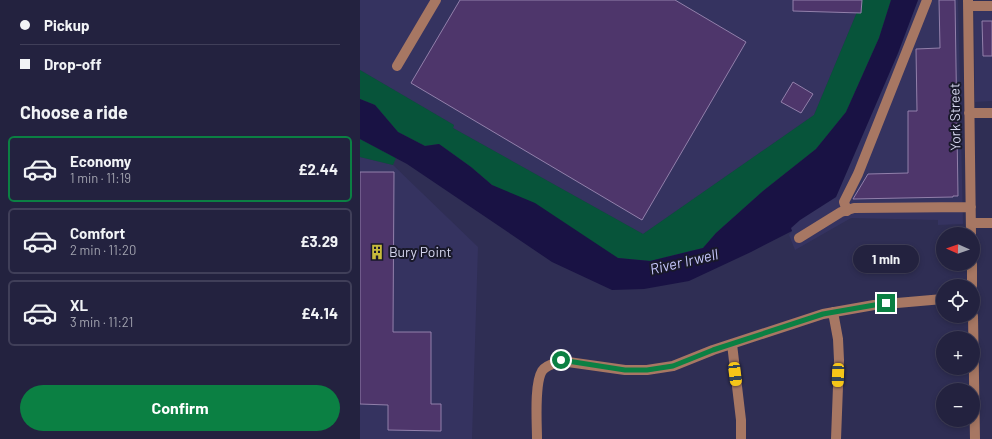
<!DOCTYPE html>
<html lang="en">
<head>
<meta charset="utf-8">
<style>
  :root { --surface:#23223f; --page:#2b2a46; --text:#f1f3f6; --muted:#a3a4b0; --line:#403f59; --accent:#0b8043 }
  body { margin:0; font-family:Barlow,sans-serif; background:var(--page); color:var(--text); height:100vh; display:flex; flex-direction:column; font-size:15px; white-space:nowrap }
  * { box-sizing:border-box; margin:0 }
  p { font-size:13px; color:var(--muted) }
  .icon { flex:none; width:22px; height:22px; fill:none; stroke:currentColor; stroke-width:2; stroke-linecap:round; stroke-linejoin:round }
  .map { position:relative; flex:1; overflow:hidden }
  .details { display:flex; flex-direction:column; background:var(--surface); width:360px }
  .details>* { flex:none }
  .guide { display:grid; align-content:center; height:88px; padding:0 20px; background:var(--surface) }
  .needle { width:26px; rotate:272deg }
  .buttons { position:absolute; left:576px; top:227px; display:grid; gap:8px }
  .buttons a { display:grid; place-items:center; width:44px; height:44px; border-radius:50%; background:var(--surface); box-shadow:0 2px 6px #0003,0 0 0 1px var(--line); font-size:20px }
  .end { position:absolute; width:18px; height:18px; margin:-9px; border:5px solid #0b8043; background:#fff; box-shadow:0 0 0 2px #fff }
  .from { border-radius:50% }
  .bubble { position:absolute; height:28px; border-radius:14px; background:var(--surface); box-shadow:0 2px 6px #0003,0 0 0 1px var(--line); font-size:13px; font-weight:700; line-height:28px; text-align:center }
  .car { position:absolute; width:12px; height:24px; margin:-12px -6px; border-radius:5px; box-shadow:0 0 3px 1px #0007; background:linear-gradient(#f5c518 24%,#345 0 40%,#f5c518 0 76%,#345 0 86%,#f5c518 0) }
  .guide b { display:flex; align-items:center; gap:14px; height:38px; font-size:15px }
  .guide b+b { border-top:1px solid var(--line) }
  .guide i { width:10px; height:10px; background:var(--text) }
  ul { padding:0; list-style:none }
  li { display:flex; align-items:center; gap:12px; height:66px; margin:0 8px 6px; padding:0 12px; border:2px solid var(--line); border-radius:6px }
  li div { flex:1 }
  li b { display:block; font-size:15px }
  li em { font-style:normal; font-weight:700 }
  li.current { border-color:var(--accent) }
  li>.icon { width:36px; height:36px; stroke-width:1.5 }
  h2 { padding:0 20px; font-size:18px; line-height:48px }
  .primary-button { display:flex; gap:8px; margin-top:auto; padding:8px 20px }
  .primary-button a { flex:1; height:46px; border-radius:24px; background:var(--accent); color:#fff; font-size:16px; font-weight:700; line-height:46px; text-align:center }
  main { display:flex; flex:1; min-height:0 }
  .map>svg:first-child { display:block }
  .built { fill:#353360 }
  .green { fill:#07543a }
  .water { fill:#191244 }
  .building { fill:#4e366b; stroke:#9280ab }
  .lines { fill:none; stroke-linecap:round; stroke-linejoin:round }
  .minor { stroke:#a77763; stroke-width:10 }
  .route { stroke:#0b8043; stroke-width:5 }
  .labels { text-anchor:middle; stroke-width:4; stroke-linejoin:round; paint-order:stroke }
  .street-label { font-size:14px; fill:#d5d6ee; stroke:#19192a }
  .poi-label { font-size:14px; fill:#d5d6ee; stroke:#19192a; text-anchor:start }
  .water-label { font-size:15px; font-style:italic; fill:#c5c6fa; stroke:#19192a }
</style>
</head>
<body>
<main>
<section class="details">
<div class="guide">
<b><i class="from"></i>Pickup</b>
<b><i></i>Drop-off</b>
</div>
<h2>Choose a ride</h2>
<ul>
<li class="current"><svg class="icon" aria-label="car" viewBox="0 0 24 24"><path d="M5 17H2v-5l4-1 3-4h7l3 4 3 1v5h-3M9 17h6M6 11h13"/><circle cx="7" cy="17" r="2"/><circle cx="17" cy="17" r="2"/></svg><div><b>Economy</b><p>1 min · 11:19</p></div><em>£2.44</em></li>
<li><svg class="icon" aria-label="car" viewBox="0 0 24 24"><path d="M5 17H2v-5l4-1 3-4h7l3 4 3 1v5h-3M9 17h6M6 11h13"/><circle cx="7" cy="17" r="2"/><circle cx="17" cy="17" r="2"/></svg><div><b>Comfort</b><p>2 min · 11:20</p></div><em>£3.29</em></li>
<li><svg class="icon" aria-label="car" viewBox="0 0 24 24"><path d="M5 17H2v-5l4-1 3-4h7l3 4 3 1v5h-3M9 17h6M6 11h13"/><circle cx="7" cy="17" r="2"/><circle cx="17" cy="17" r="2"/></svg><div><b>XL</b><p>3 min · 11:21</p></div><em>£4.14</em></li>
</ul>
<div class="primary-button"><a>Confirm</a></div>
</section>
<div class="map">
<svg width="632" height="439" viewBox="0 0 632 439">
  <rect width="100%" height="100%" fill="#2f2e54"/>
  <path class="built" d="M 0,0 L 502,0 L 454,115 L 283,234 L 93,128 L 94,125 L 0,70 Z
    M 558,0 L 598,0 L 603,224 L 578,225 L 578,220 L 491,218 L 435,250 L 429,235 L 432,231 L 431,228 L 440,220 L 476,197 L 538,53 Z
    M 632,7 L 632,101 L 615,102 L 614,8 Z
    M 0,157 L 33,165 L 118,247 L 112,439 L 0,439 Z"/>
  <path class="green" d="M 502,0 L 531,0 L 519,38 L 486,112 L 456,149 L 403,191 L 356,233 L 343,248 L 290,261 L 258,258 L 132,185 L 111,167 L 79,144 L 65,146 L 38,132 L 15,105 L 0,99 L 0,70 L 94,125 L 93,128 L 283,234 L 454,115 Z
    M 0,139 L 36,158 L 33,165 L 0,157 Z"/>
  <path class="water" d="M 531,0 L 558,0 L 538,53 L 476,197 L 440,220 L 431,228 L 432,231 L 391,252 L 329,281 L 284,289 L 252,290 L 192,262 L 47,164 L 0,139 L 0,99 L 15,105 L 38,132 L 65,146 L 79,144 L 111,167 L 132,185 L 175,203 L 258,258 L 290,261 L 343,248 L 356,233 L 403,191 L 456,149 L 486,112 L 519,38 Z"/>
  <path class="building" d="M 100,0 L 315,0 L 386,42 L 282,220 L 51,83 Z
    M 433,0 L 502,0 L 501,13 L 433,11 Z
    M 579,0 L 595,0 L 598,196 L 593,196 L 593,197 L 493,199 L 508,174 L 548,173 L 548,111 L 557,111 L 556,49 L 580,48 Z
    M 622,21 L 632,21 L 632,56 L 623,56 Z
    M 433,82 L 453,94 L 441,113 L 421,102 Z
    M 0,172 L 34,172 L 33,332 L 71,332 L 71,404 L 81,404 L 81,431 L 28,430 L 28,405 L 0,404 Z"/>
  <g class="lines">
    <path class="minor" d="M 608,0 L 611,234
      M 609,6 L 632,6
      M 37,66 L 76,0
      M 609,113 L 632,113
      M 487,211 L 484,202 L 498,174 L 567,0
      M 611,223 L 632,223
      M 439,238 L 481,212 L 494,208 L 611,207
      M 612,264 L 612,286
      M 473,312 L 478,339 L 479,360 L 476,439
      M 613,316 L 615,439
      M 372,344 L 381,420 L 381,439
      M 177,439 C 177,423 174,384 182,371 C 186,365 195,363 201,361 L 265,370 L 287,370 L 313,366 L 353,350 L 463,314 L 514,305 L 583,299"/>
  </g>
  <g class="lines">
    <path class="route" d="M 201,360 L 265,370 L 287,370 L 313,366 L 353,350 L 463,314 L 526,303"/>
  </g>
  <defs>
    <g id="building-bare" transform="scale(1.2)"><path d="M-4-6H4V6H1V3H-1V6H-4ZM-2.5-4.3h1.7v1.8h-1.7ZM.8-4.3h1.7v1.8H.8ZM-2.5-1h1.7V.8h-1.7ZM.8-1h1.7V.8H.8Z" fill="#c8bb3b" stroke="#19192a" stroke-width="2.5" paint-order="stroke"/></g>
  </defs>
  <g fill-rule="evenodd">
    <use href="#building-bare" x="17" y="252"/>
  </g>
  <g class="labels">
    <g class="street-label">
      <text transform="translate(595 117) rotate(-91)" y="5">York Street</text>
    </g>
    <g class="poi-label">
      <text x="29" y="257">Bury Point</text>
    </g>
    <g class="water-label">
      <text transform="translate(324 262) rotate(-13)" y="5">River Irwell</text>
    </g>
  </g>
</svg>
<div class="buttons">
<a><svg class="needle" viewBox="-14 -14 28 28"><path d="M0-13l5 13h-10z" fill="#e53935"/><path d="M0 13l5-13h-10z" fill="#a3a4b0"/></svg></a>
<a><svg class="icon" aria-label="locate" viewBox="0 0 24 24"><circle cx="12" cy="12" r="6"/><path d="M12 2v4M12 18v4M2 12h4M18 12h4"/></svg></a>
<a>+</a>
<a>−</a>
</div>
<i class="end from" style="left:201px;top:360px"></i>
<i class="end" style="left:526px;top:303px"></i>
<div class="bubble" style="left:493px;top:245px;width:66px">1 min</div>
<i class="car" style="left:375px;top:374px;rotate:173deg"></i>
<i class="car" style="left:478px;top:375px;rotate:182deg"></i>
</div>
</main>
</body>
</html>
